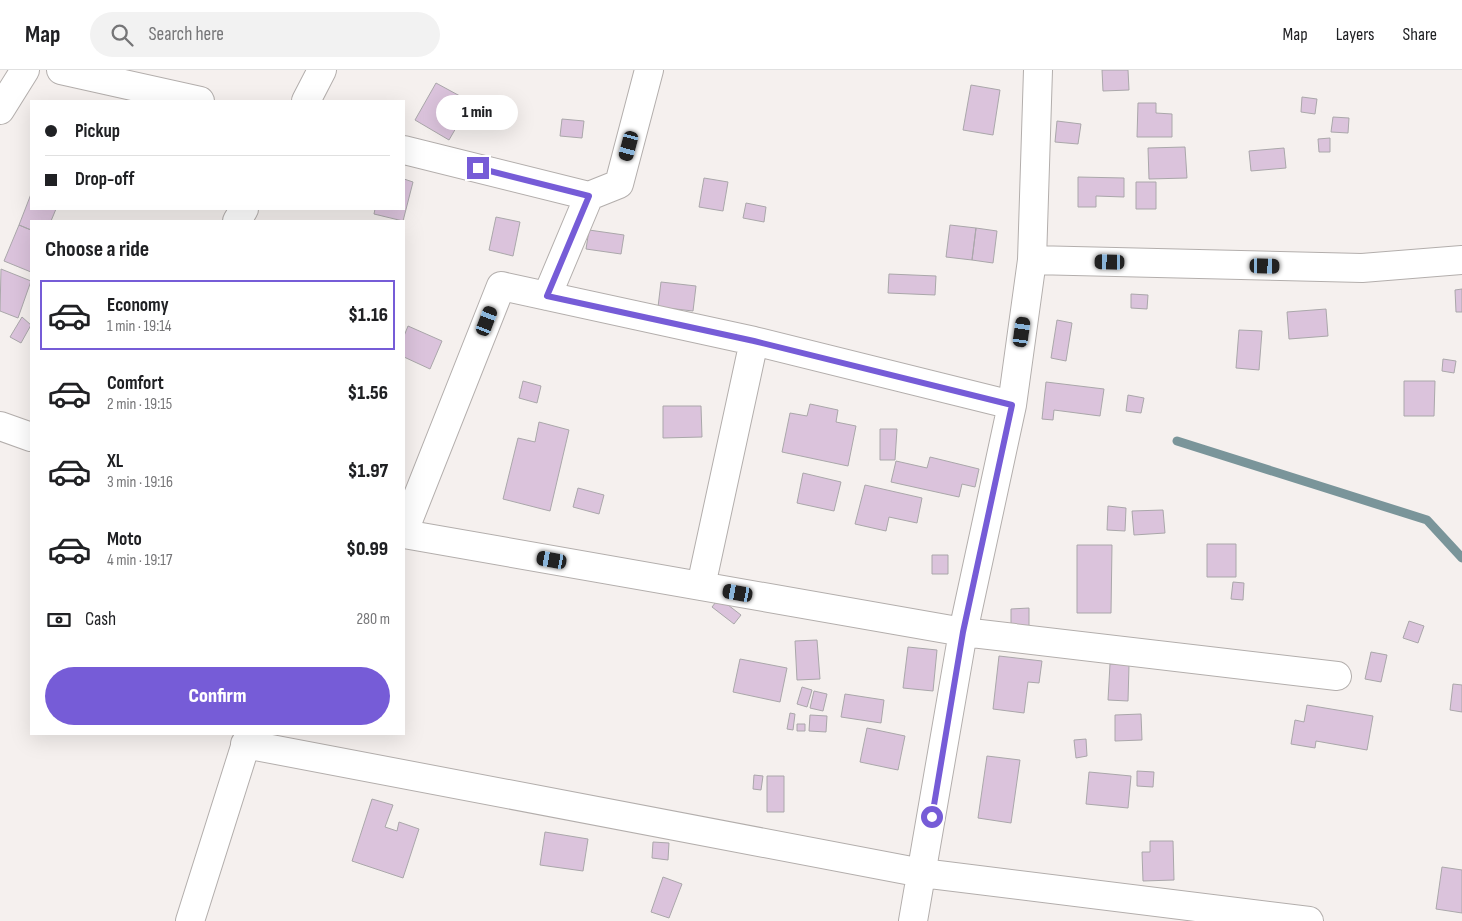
<!DOCTYPE html>
<html lang="en">
<head>
<meta charset="utf-8">
<style>
  :root { --surface:#fff; --page:#f2f2f2; --text:#202124; --muted:#757577; --line:#e0e0e0; --accent:#765cd7 }
  body { margin:0; font-family:"Sofia Sans Condensed",sans-serif; background:var(--page); color:var(--text); height:100vh; display:flex; flex-direction:column; font-size:19px; white-space:nowrap }
  * { box-sizing:border-box; margin:0 }
  p { font-size:16px; color:var(--muted) }
  .icon { flex:none; width:28px; height:28px; fill:none; stroke:currentColor; stroke-width:2; stroke-linecap:round; stroke-linejoin:round }
  .map { position:relative; flex:1; overflow:hidden }
  .panel { position:absolute; left:30px; top:150px; width:375px; height:515px; display:flex; flex-direction:column; background:var(--surface); border-radius:0px; box-shadow:0 5px 20px #0002 }
  .panel>* { flex:none }
  .banner { position:absolute; left:30px; top:30px; width:375px; height:110px; border-radius:0px; box-shadow:0 5px 20px #0002; display:grid; align-content:center; height:110px; padding:0 15px; background:var(--surface) }
  .end { position:absolute; width:22px; height:22px; margin:-11px; border:6px solid #765cd7; background:#fff; box-shadow:0 0 0 2px #fff }
  .from { border-radius:50% }
  .bubble { position:absolute; height:35px; border-radius:18px; background:var(--surface); box-shadow:0 5px 20px #0002; font-size:16px; font-weight:800; line-height:35px; text-align:center }
  .car { position:absolute; width:15px; height:30px; margin:-15px -8px; border-radius:6px; box-shadow:0 0 4px 1px #0007; background:linear-gradient(#222 24%,#8ab4d8 0 40%,#222 0 76%,#8ab4d8 0 86%,#222 0) }
  .banner b { display:flex; align-items:center; gap:18px; height:48px; font-size:19px }
  .banner b+b { border-top:1px solid var(--line) }
  .banner i { width:12px; height:12px; background:var(--text) }
  ul { padding:0; list-style:none }
  li { display:flex; align-items:center; gap:15px; height:70px; margin:0 10px 8px; padding:0 5px; border:2px solid transparent; border-radius:0px }
  li div { flex:1 }
  li b { display:block; font-size:19px }
  li em { font-style:normal; font-weight:800 }
  li.active { border-color:var(--accent) }
  li>.icon { width:45px; height:45px; stroke-width:1.5 }
  h2 { padding:0 15px; font-size:22px; line-height:60px }
  .pay { display:flex; align-items:center; gap:12px; height:55px; padding:0 15px; font-size:19px }
  .pay p { margin-inline-start:auto }
  .button { display:flex; gap:10px; margin-top:auto; padding:10px 15px }
  .button a { flex:1; height:58px; border-radius:30px; background:var(--accent); color:#fff; font-size:20px; font-weight:800; line-height:58px; text-align:center }
  header { display:flex; align-items:center; gap:30px; box-sizing:border-box; height:70px; padding:0 25px; background:var(--surface); border-bottom:1px solid var(--line) }
  header strong { font-size:24px }
  nav { display:flex; gap:28px; margin-inline-start:auto; font-size:18px }
  .search { width:350px; height:45px; background:var(--page); display:flex; align-items:center; gap:12px; box-sizing:border-box; padding:0 18px; border-radius:28px; color:var(--muted); font-size:19px }
  .map>svg:first-child { display:block }
  .lines { fill:none; stroke-linecap:round; stroke-linejoin:round }
  .stream { stroke:#7a959a; stroke-width:9 }
  .building { fill:#dbc3dc; stroke:#aaa7aa }
  .minor-casing { stroke:#b3aeac; stroke-width:30 }
  .minor { stroke:#fff; stroke-width:28 }
  .route { stroke:#765cd7; stroke-width:6 }
</style>
</head>
<body>
<header>
<strong>Map</strong>
<div class="search"><svg class="icon" aria-label="search" viewBox="0 0 24 24"><circle cx="10" cy="10" r="6"/><path d="M15 15l6 6"/></svg>Search here</div>
<nav><a>Map</a><a>Layers</a><a>Share</a></nav>
</header>
<div class="map">
<svg width="1462" height="851" viewBox="0 0 1462 851">
  <rect width="100%" height="100%" fill="#f5f0ee"/>
  <g class="lines">
    <path class="stream" d="M 1177,371 L 1427,450 L 1462,488"/>
  </g>
  <path class="building" d="M 1102,0 L 1128,0 L 1129,20 L 1103,21 Z
    M 436,13 L 471,32 L 449,70 L 415,50 Z
    M 971,15 L 1000,20 L 993,65 L 963,60 Z
    M 1302,27 L 1317,29 L 1315,44 L 1301,42 Z
    M 1138,33 L 1156,33 L 1156,43 L 1172,44 L 1172,67 L 1137,67 Z
    M 1333,47 L 1349,48 L 1348,63 L 1331,62 Z
    M 562,49 L 584,51 L 582,68 L 560,66 Z
    M 1057,51 L 1081,54 L 1078,74 L 1055,72 Z
    M 1330,68 L 1330,82 L 1319,82 L 1318,69 Z
    M 1185,77 L 1187,108 L 1149,109 L 1148,78 Z
    M 1284,78 L 1286,98 L 1251,101 L 1249,81 Z
    M 1078,107 L 1124,108 L 1124,127 L 1096,126 L 1096,137 L 1078,137 Z
    M 704,108 L 728,112 L 723,141 L 699,137 Z
    M 404,109 L 413,112 L 403,151 L 374,144 L 375,139 L 404,139 Z
    M 1136,112 L 1156,112 L 1156,139 L 1136,139 Z
    M 31,124 L 31,139 L 56,139 L 51,151 L 31,151 L 31,160 L 19,155 Z
    M 746,133 L 766,137 L 764,152 L 743,148 Z
    M 496,147 L 520,152 L 513,186 L 489,180 Z
    M 19,155 L 31,160 L 31,202 L 4,191 Z
    M 950,155 L 976,158 L 972,190 L 946,187 Z
    M 976,158 L 997,161 L 993,193 L 972,190 Z
    M 589,160 L 624,165 L 621,184 L 586,179 Z
    M 1,199 L 31,211 L 18,248 L 0,241 Z
    M 889,204 L 936,206 L 935,225 L 888,223 Z
    M 661,212 L 696,216 L 693,241 L 658,237 Z
    M 1462,219 L 1462,242 L 1456,242 L 1455,220 Z
    M 1131,224 L 1148,225 L 1147,239 L 1131,238 Z
    M 1326,239 L 1328,266 L 1289,269 L 1287,242 Z
    M 22,247 L 31,255 L 21,273 L 10,267 Z
    M 1057,250 L 1072,253 L 1066,291 L 1051,288 Z
    M 408,256 L 442,271 L 430,299 L 404,287 L 404,266 Z
    M 1239,260 L 1262,261 L 1259,300 L 1236,298 Z
    M 1443,289 L 1456,291 L 1454,303 L 1442,301 Z
    M 523,311 L 541,316 L 537,333 L 519,328 Z
    M 1404,311 L 1435,311 L 1434,346 L 1404,346 Z
    M 1046,312 L 1104,319 L 1100,346 L 1054,340 L 1053,350 L 1042,349 Z
    M 1128,325 L 1144,328 L 1141,343 L 1126,341 Z
    M 810,334 L 838,340 L 836,352 L 856,356 L 848,396 L 782,382 L 790,343 L 807,346 Z
    M 663,336 L 701,336 L 702,367 L 663,368 Z
    M 539,352 L 569,360 L 550,441 L 503,429 L 518,368 L 535,372 Z
    M 880,359 L 897,359 L 895,390 L 880,390 Z
    M 930,387 L 979,399 L 975,417 L 962,414 L 959,427 L 891,412 L 896,391 L 927,398 Z
    M 803,403 L 841,412 L 834,441 L 797,433 Z
    M 865,415 L 922,428 L 917,453 L 889,447 L 886,461 L 855,454 Z
    M 578,418 L 604,425 L 599,444 L 573,437 Z
    M 1108,436 L 1126,438 L 1125,461 L 1107,460 Z
    M 1163,440 L 1165,463 L 1134,465 L 1132,441 Z
    M 1207,474 L 1236,474 L 1236,507 L 1207,507 Z
    M 1077,475 L 1112,475 L 1111,543 L 1077,543 Z
    M 932,485 L 948,485 L 948,504 L 932,504 Z
    M 1233,512 L 1244,513 L 1243,530 L 1231,529 Z
    M 719,528 L 741,545 L 734,554 L 712,537 Z
    M 1029,538 L 1029,557 L 1011,557 L 1011,539 Z
    M 1409,551 L 1424,556 L 1418,573 L 1403,568 Z
    M 817,570 L 820,609 L 797,610 L 795,571 Z
    M 908,577 L 937,580 L 933,621 L 903,618 Z
    M 1371,582 L 1387,585 L 1381,612 L 1365,609 Z
    M 999,586 L 1042,591 L 1039,613 L 1028,612 L 1024,643 L 993,639 Z
    M 740,589 L 787,598 L 780,632 L 733,622 Z
    M 1110,594 L 1129,595 L 1128,631 L 1108,630 Z
    M 1453,614 L 1462,615 L 1462,642 L 1450,640 Z
    M 802,617 L 812,620 L 807,637 L 797,634 Z
    M 814,621 L 827,624 L 823,641 L 810,638 Z
    M 845,624 L 884,630 L 881,653 L 841,647 Z
    M 1307,635 L 1373,646 L 1367,680 L 1316,671 L 1315,678 L 1291,674 L 1295,650 L 1304,652 Z
    M 790,643 L 795,644 L 793,660 L 787,659 Z
    M 1141,644 L 1142,670 L 1115,671 L 1115,645 Z
    M 810,645 L 827,646 L 826,662 L 809,661 Z
    M 797,654 L 805,654 L 805,661 L 797,661 Z
    M 867,658 L 905,666 L 898,700 L 860,692 Z
    M 1086,669 L 1087,686 L 1076,688 L 1074,670 Z
    M 987,686 L 1020,690 L 1011,753 L 978,748 Z
    M 1137,701 L 1154,702 L 1153,717 L 1137,716 Z
    M 1089,702 L 1131,706 L 1128,738 L 1086,734 Z
    M 754,705 L 763,706 L 761,720 L 753,719 Z
    M 767,706 L 784,706 L 784,742 L 767,742 Z
    M 372,729 L 393,735 L 385,757 L 397,761 L 399,752 L 419,759 L 403,808 L 352,791 Z
    M 545,762 L 588,769 L 583,801 L 540,795 Z
    M 1150,771 L 1173,771 L 1174,810 L 1143,811 L 1142,782 L 1150,782 Z
    M 653,772 L 669,773 L 668,790 L 652,788 Z
    M 1442,797 L 1462,800 L 1462,843 L 1436,839 Z
    M 663,807 L 682,814 L 669,848 L 651,842 Z"/>
  <g class="lines">
    <g class="minor-casing">
      <path id="minor" d="M 61,0 L 200,31
        M 306,31 L 322,0
        M 0,40 L 25,0
        M 404,80 L 589,126 L 619,114 L 649,0
        M 237,151 L 244,139
        M 1032,190 L 1362,198 L 1462,190
        M 547,226 L 589,126
        M 0,356 L 31,367
        M 404,461 L 501,216 L 754,271 L 1012,335
        M 404,464 L 963,562 L 1337,606
        M 701,516 L 754,271
        M 245,674 L 922,803 L 1309,851
        M 190,851 L 249,664
        M 913,851 L 963,562 L 1012,335 L 1032,190 L 1038,0"/>
    </g>
    <use href="#minor" class="minor"/>
  </g>
  <g class="lines">
    <path class="route" d="M 478,98 L 589,126 L 547,226 L 754,271 L 1012,335 L 963,562 L 932,747"/>
  </g>
</svg>
<i class="end from" style="left:932px;top:747px"></i>
<i class="end" style="left:478px;top:98px"></i>
<div class="bubble" style="left:436px;top:25px;width:82px">1 min</div>
<i class="car" style="left:629px;top:76px;rotate:195deg"></i>
<i class="car" style="left:1110px;top:192px;rotate:271deg"></i>
<i class="car" style="left:1265px;top:196px;rotate:91deg"></i>
<i class="car" style="left:487px;top:251px;rotate:21deg"></i>
<i class="car" style="left:1022px;top:262px;rotate:8deg"></i>
<i class="car" style="left:552px;top:490px;rotate:280deg"></i>
<i class="car" style="left:738px;top:523px;rotate:280deg"></i>
<div class="banner">
<b><i class="from"></i>Pickup</b>
<b><i></i>Drop-off</b>
</div>
<section class="panel">
<h2>Choose a ride</h2>
<ul>
<li class="active"><svg class="icon" aria-label="car" viewBox="0 0 24 24"><path d="M5 17H2v-5l4-1 3-4h7l3 4 3 1v5h-3M9 17h6M6 11h13"/><circle cx="7" cy="17" r="2"/><circle cx="17" cy="17" r="2"/></svg><div><b>Economy</b><p>1 min · 19:14</p></div><em>$1.16</em></li>
<li><svg class="icon" aria-label="car" viewBox="0 0 24 24"><path d="M5 17H2v-5l4-1 3-4h7l3 4 3 1v5h-3M9 17h6M6 11h13"/><circle cx="7" cy="17" r="2"/><circle cx="17" cy="17" r="2"/></svg><div><b>Comfort</b><p>2 min · 19:15</p></div><em>$1.56</em></li>
<li><svg class="icon" aria-label="car" viewBox="0 0 24 24"><path d="M5 17H2v-5l4-1 3-4h7l3 4 3 1v5h-3M9 17h6M6 11h13"/><circle cx="7" cy="17" r="2"/><circle cx="17" cy="17" r="2"/></svg><div><b>XL</b><p>3 min · 19:16</p></div><em>$1.97</em></li>
<li><svg class="icon" aria-label="car" viewBox="0 0 24 24"><path d="M5 17H2v-5l4-1 3-4h7l3 4 3 1v5h-3M9 17h6M6 11h13"/><circle cx="7" cy="17" r="2"/><circle cx="17" cy="17" r="2"/></svg><div><b>Moto</b><p>4 min · 19:17</p></div><em>$0.99</em></li>
</ul>
<div class="pay"><svg class="icon" aria-label="cash" viewBox="0 0 24 24"><path d="M3 7h18v10H3z"/><circle cx="12" cy="12" r="2"/></svg>Cash<p>280 m</p></div>
<div class="button"><a>Confirm</a></div>
</section>
</div>
</body>
</html>
